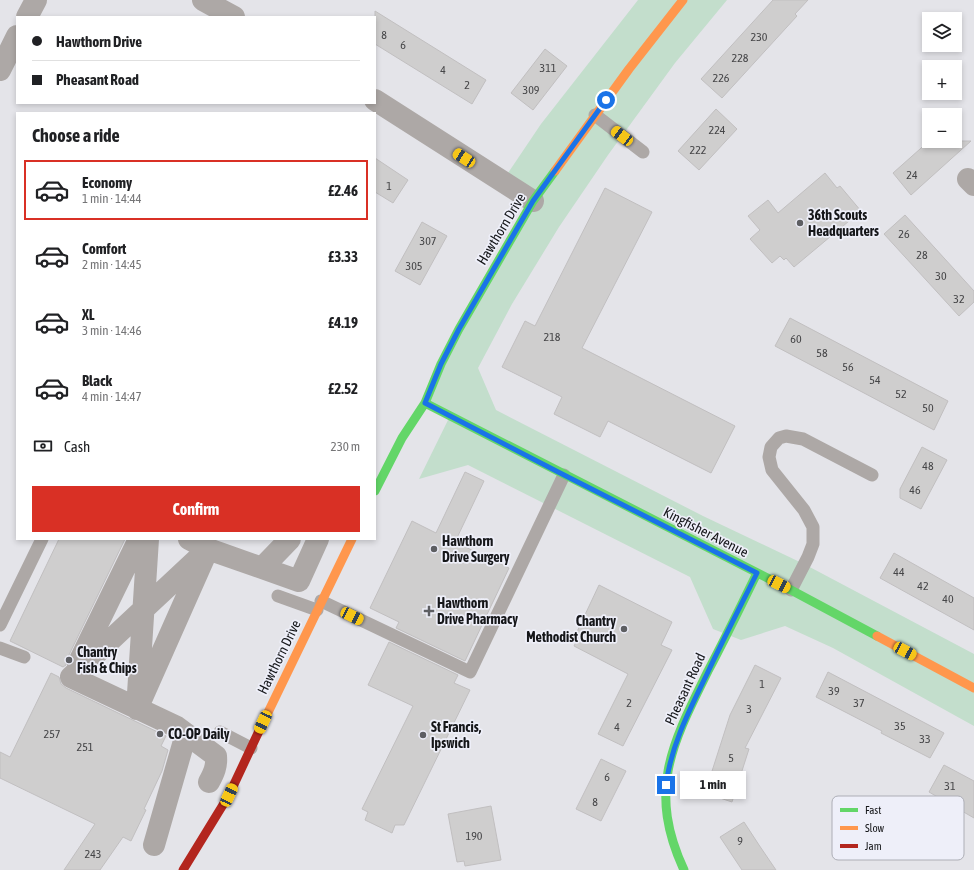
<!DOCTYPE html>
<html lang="en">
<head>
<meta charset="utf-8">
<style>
  :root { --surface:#fff; --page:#f2f2f2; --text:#202124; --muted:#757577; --line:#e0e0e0; --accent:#d93025 }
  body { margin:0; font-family:"Asap Condensed",sans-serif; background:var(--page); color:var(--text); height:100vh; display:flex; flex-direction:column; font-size:15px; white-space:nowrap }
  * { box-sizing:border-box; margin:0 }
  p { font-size:13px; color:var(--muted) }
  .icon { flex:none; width:22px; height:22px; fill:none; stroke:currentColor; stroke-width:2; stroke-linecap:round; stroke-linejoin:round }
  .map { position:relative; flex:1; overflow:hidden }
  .drawer { position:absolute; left:16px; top:112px; width:360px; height:428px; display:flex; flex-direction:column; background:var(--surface); border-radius:0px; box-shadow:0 2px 6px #0003 }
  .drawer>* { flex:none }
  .banner { position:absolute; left:16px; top:16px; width:360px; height:88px; border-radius:0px; box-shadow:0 2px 6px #0003; display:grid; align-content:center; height:88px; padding:0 16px; background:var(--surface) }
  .controls { position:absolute; left:922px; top:12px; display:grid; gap:8px }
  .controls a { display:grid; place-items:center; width:40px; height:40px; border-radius:0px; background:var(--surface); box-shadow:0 2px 6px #0003; font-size:20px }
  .end { position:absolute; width:18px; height:18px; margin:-9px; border:5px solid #1a73e8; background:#fff; box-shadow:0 0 0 2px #fff }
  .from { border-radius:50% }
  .bubble { position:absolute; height:28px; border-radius:0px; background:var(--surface); box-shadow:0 2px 6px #0003; font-size:13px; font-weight:700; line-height:28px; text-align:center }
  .car { position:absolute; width:12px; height:24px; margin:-12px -6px; border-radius:5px; box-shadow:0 0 3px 1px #0007; background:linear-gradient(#f5c518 24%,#345 0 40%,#f5c518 0 76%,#345 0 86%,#f5c518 0) }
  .banner b { display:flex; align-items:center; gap:14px; height:38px; font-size:15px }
  .banner b+b { border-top:1px solid var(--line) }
  .banner i { width:10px; height:10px; background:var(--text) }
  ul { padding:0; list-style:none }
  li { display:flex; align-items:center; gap:12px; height:60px; margin:0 8px 6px; padding:0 8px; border:2px solid transparent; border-radius:0px }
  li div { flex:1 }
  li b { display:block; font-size:15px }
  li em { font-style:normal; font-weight:700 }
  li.selected { border-color:var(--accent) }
  li>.icon { width:36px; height:36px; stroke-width:1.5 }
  h2 { padding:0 16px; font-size:18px; line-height:48px }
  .pay { display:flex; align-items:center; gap:10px; height:44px; padding:0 16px; font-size:15px }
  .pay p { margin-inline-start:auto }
  .button { display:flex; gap:8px; margin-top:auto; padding:8px 16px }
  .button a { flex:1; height:46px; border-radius:0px; background:var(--accent); color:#fff; font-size:16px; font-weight:700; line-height:46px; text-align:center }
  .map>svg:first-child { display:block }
  .green { fill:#c3decc }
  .building { fill:#cfcece; stroke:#c1bfc0 }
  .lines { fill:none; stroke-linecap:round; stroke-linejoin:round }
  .lane { stroke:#ada8a6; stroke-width:13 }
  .street { stroke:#ada8a6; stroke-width:22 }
  .fast { stroke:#63d668; stroke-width:9 }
  .slow { stroke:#ff974d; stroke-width:9 }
  .jam { stroke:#b3261e; stroke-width:9 }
  .route { stroke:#1a73e8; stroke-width:5 }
  .poi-dot { fill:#5d5e62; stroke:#eeeff9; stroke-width:1.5 }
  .labels { text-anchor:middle; stroke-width:3.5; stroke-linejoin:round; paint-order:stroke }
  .number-label { font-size:12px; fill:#464648 }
  .poi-label { font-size:14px; font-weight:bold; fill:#151619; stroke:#eeeff9; text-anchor:start }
  .street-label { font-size:14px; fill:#151619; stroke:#eeeff9 }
  .key { fill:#eeeff9; stroke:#adaeb6; stroke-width:1 }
  .key-label { font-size:11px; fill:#151619 }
</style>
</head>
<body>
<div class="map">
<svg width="974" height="870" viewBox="0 0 974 870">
  <rect width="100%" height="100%" fill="#e4e4e9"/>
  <path class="green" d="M 638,0 L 727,0 L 675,63 L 608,155 L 559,227 L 512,304 L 478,368 L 496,410 L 703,516 L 804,564 L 974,654 L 974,726 L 833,648 L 785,626 L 741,640 L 713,629 L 690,577 L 468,465 L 419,479 L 450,416 L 425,403 L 532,201 L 502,182 L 541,124 Z"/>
  <path class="building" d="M 773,0 L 808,0 L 795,14 L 797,16 L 722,98 L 701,79 Z
    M 375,11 L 486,80 L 472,104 L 375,44 Z
    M 545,49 L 567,66 L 533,110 L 511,93 Z
    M 716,109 L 737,129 L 699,170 L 678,151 Z
    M 929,141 L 971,141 L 911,195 L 893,173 Z
    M 375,158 L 408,180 L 393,203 L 375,192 Z
    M 825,173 L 837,188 L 840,186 L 861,211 L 794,267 L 786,258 L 784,260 L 780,256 L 772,263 L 750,239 L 760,230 L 748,216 L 768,200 L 778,213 Z
    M 605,188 L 652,212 L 582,348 L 735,426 L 711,473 L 608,421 L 600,437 L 554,414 L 562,397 L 502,367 L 525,321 L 535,326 Z
    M 905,215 L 974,291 L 974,302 L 959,316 L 884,234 Z
    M 422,222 L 447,236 L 420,285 L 395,271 Z
    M 790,318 L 948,401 L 934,430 L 775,346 Z
    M 922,447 L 947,460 L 921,509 L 900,498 L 900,489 Z
    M 465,472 L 484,481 L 455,542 L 509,568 L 465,661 L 396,628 L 399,622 L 370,608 L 412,521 L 436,533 Z
    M 59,539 L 125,539 L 67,659 L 66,665 L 63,667 L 10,641 Z
    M 894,553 L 974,598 L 974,630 L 880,578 Z
    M 599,585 L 672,622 L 661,645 L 672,650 L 623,746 L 598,734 L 628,674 L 574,646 L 578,638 L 575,636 Z
    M 389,642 L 458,675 L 454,683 L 470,690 L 404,825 L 395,825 L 392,833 L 365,820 L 368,812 L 362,809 L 413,706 L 368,685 Z
    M 755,665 L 781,678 L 745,748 L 749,749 L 732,802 L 705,793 L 730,715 Z
    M 828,672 L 944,733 L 930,758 L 881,733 L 882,731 L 816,697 Z
    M 51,673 L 59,677 L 61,684 L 66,688 L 166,736 L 161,746 L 168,750 L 162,771 L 144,809 L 146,810 L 131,841 L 123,837 L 100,870 L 64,870 L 95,824 L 0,778 L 0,752 L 10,757 Z
    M 601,759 L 626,771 L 601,821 L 576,809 Z
    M 944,765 L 974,781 L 974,818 L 929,792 Z
    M 491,806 L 501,860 L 465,866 L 464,861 L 457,862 L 448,814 Z
    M 744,822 L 759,845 L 776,870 L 742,870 L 720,837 Z"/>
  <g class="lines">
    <path class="lane" d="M 595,115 L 643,152
      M 791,590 L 808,557 L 813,544 L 813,527 L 804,510 L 772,470 L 769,457 L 771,447 L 779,438 L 786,436 L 803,439 L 872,475
      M 278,596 L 317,610
      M 321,601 L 470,672 L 564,475
      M 0,625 L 42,539
      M 0,648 L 24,657
      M 220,732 L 251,748"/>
    <path class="street" d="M 203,0 L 234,17
      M 27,17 L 36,0
      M 0,70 L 17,36
      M 375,100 L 533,201
      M 968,179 L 974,185
      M 148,539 L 137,709 L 208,549 L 299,581 L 318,539
      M 262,568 L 290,539
      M 78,664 L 139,539
      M 71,677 L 208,549 L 189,539
      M 71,677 L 177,727 L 216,756 C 217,766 214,773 209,782
      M 154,845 L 186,734"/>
    <path class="fast" d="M 425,403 L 791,590 L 877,636
      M 375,491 L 402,438 L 425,403 L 441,364 L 459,329 L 533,201 L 555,171
      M 684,870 C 647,790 672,744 708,671 C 725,639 741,606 757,573"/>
    <path class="slow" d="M 555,171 L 629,69 L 683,0
      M 877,636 L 974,688
      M 259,731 L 352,539"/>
    <path class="jam" d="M 183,870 L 229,795 L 259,731"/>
  </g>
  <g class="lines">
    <path class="route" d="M 606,100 L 533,201 L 459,329 L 441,364 L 425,403 L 564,475 L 757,573 C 740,607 723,640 707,674 C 690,709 671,745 666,785"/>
  </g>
  <g class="poi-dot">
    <circle cx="800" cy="223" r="4"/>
    <circle cx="434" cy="549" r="4"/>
    <path d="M427 605h4v4h4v4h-4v4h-4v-4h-4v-4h4z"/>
    <circle cx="624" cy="629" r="4"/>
    <circle cx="69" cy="660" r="4"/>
    <circle cx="160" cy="734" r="4"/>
    <circle cx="423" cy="735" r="4"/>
  </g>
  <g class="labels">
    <g class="number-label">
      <text x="384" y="39">8</text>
      <text x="759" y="41">230</text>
      <text x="403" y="49">6</text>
      <text x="740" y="62">228</text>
      <text x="548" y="72">311</text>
      <text x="443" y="74">4</text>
      <text x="721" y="82">226</text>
      <text x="467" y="89">2</text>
      <text x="531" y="94">309</text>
      <text x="717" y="134">224</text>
      <text x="698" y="154">222</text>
      <text x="912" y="179">24</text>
      <text x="389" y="190">1</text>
      <text x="904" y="238">26</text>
      <text x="428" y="245">307</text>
      <text x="922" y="259">28</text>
      <text x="414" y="270">305</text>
      <text x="941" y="280">30</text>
      <text x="959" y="303">32</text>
      <text x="552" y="341">218</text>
      <text x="796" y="343">60</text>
      <text x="822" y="357">58</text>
      <text x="848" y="371">56</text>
      <text x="875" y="384">54</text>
      <text x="901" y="398">52</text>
      <text x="928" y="412">50</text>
      <text x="928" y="470">48</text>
      <text x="915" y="494">46</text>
      <text x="899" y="576">44</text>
      <text x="923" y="590">42</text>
      <text x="948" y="603">40</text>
      <text x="762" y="688">1</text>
      <text x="834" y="695">39</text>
      <text x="629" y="707">2</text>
      <text x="859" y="707">37</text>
      <text x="749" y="713">3</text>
      <text x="900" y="730">35</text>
      <text x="617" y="731">4</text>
      <text x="52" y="738">257</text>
      <text x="925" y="743">33</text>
      <text x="85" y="751">251</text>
      <text x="731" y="762">5</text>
      <text x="607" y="781">6</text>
      <text x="950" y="790">31</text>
      <text x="595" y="806">8</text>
      <text x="474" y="840">190</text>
      <text x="740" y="845">9</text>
      <text x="93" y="858">243</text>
    </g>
    <g class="poi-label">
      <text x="808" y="220">36th Scouts<tspan x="808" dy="16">Headquarters</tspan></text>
      <text x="442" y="546">Hawthorn<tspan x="442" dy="16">Drive Surgery</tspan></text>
      <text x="437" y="608">Hawthorn<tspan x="437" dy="16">Drive Pharmacy</tspan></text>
      <text x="616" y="626" text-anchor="end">Chantry<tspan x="616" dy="16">Methodist Church</tspan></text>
      <text x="77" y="657">Chantry<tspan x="77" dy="16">Fish &amp; Chips</tspan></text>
      <text x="431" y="732">St Francis,<tspan x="431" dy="16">Ipswich</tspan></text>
      <text x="168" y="739">CO-OP Daily</text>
    </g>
    <g class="street-label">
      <text transform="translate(501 229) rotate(-59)" y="5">Hawthorn Drive</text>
      <text transform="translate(706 532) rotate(27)" y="5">Kingfisher Avenue</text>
      <text transform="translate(279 657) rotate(-64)" y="5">Hawthorn Drive</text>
      <text transform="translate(685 689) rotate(-65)" y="5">Pheasant Road</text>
    </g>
  </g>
  <rect x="832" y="796" width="132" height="64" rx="6" class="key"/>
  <rect x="840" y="808" width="18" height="4" fill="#63d668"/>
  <rect x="840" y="826" width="18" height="4" fill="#ff974d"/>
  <rect x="840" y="844" width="18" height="4" fill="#b3261e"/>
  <g class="key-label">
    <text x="865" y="814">Fast</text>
    <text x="865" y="832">Slow</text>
    <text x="865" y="850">Jam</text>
  </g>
</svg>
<div class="controls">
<a><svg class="icon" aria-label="layers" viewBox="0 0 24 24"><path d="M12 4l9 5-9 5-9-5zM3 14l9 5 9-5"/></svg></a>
<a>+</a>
<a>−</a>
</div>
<i class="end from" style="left:606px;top:100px"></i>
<i class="end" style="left:666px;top:785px"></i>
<div class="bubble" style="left:680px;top:771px;width:66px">1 min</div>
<i class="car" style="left:622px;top:136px;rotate:307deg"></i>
<i class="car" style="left:464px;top:158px;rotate:303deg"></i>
<i class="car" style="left:779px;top:584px;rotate:117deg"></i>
<i class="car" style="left:352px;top:616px;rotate:116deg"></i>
<i class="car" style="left:905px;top:651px;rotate:118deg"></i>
<i class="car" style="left:263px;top:722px;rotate:205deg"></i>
<i class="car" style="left:229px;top:795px;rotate:25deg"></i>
<div class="banner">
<b><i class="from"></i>Hawthorn Drive</b>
<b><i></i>Pheasant Road</b>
</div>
<section class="drawer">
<h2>Choose a ride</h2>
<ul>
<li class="selected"><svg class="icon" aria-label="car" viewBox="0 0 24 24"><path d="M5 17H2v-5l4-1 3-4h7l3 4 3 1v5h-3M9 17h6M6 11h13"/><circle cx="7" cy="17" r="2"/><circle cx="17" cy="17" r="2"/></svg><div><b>Economy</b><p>1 min · 14:44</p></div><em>£2.46</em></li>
<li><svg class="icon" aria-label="car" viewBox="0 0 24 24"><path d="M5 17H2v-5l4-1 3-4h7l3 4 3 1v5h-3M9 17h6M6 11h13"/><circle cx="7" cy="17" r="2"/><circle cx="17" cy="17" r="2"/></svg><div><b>Comfort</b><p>2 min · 14:45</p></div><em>£3.33</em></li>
<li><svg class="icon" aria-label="car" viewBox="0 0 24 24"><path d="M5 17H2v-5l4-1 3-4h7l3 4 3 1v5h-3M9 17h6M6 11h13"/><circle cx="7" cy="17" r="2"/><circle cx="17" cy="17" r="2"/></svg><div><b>XL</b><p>3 min · 14:46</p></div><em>£4.19</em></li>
<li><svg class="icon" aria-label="car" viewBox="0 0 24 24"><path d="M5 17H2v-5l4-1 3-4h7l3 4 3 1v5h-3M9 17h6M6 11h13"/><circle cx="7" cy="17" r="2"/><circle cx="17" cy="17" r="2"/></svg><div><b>Black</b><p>4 min · 14:47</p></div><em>£2.52</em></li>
</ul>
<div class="pay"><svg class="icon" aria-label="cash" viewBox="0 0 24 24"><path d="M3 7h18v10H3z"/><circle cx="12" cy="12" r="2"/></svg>Cash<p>230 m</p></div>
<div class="button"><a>Confirm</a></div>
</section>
</div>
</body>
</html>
